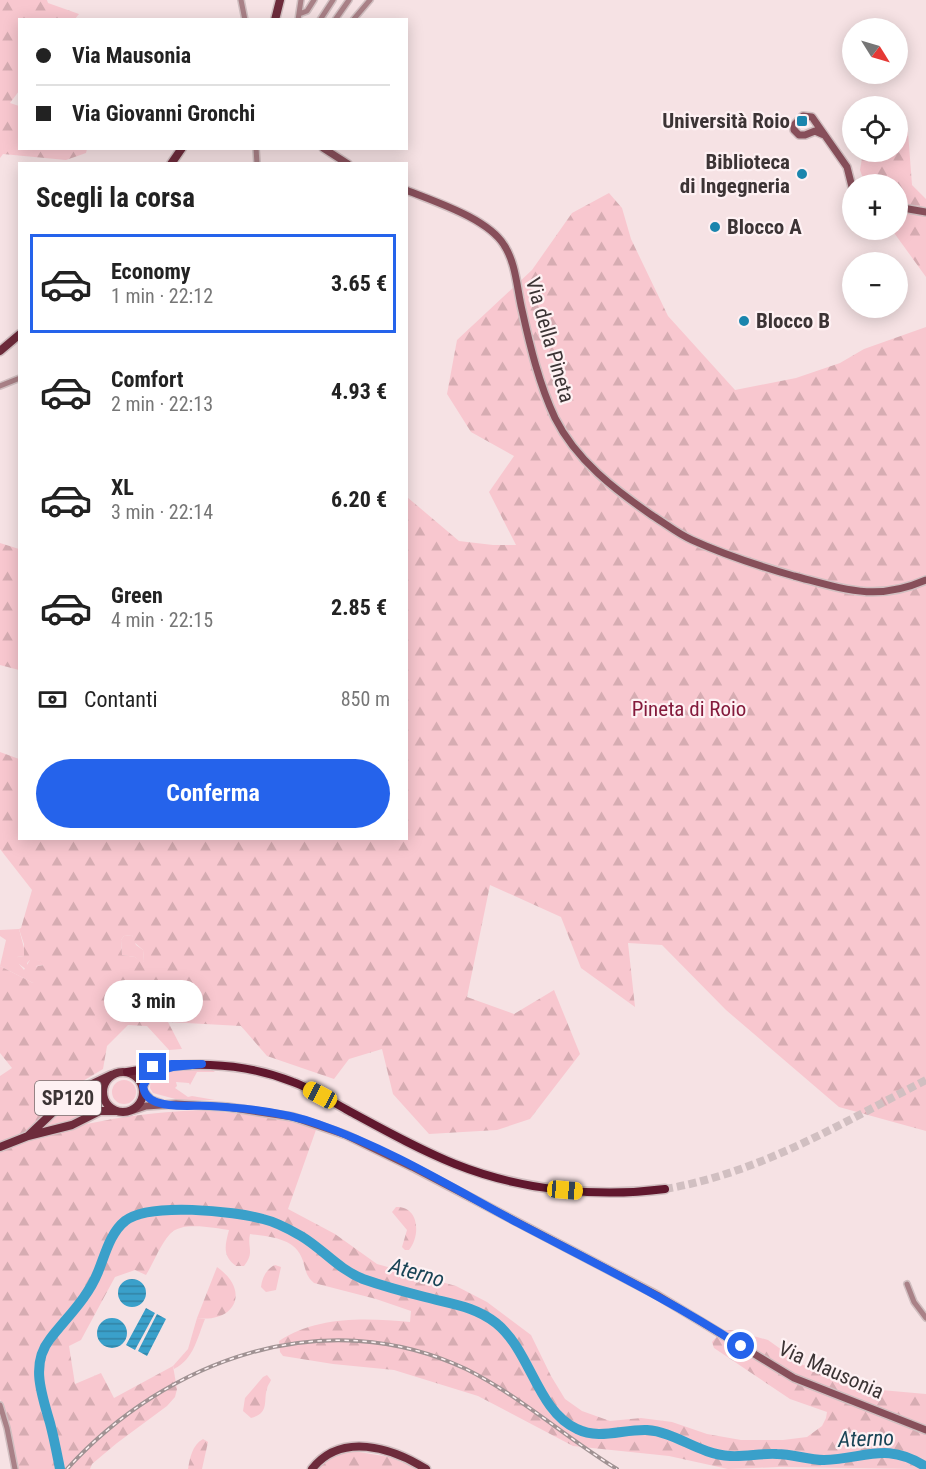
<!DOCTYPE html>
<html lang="it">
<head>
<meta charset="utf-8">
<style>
  :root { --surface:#fff; --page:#f6f6f6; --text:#222; --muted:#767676; --line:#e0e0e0; --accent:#2563eb }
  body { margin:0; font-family:"Roboto Condensed",sans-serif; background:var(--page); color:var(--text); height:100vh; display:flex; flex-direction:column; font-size:22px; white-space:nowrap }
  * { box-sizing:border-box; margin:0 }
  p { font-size:20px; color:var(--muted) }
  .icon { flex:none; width:33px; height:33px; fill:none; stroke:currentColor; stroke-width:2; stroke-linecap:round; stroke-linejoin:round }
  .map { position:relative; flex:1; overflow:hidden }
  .panel { position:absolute; left:18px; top:162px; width:390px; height:678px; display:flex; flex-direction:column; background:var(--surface); border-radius:0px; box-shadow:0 3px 15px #0003 }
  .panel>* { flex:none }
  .banner { position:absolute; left:18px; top:18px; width:390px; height:132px; border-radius:0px; box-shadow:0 3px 15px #0003; display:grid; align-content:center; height:132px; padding:0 18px; background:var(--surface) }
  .needle { width:39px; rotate:127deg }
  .buttons { position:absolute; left:842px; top:18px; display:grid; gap:12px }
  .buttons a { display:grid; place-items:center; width:66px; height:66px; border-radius:50%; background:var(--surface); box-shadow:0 3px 15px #0003; font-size:30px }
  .end { position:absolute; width:27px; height:27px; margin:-14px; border:8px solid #2563eb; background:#fff; box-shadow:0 0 0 3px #fff }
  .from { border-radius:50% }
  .bubble { position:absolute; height:42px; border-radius:21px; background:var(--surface); box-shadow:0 3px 15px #0003; font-size:20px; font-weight:700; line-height:42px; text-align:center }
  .car { position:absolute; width:18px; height:36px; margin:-18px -9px; border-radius:8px; box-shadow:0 0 4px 2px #0007; background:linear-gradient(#f5c518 24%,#345 0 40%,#f5c518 0 76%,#345 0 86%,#f5c518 0) }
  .banner b { display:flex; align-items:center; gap:21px; height:57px; font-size:22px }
  .banner b+b { border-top:2px solid var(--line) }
  .banner i { width:15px; height:15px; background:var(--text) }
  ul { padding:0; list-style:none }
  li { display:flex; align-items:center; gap:18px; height:99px; margin:0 12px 9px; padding:0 6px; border:3px solid transparent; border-radius:0px }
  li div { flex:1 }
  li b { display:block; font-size:22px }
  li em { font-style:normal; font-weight:700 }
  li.on { border-color:var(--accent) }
  li>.icon { width:54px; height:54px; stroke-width:1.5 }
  h2 { padding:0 18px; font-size:27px; line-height:72px }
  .pay { display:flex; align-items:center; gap:15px; height:66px; padding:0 18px; font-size:22px }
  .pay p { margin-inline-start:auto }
  .action { display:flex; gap:12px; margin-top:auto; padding:12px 18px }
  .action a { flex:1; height:69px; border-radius:36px; background:var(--accent); color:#fff; font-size:24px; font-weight:700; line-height:69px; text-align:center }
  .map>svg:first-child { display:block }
  .grass { fill:#f8c7cf }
  .forest { fill:url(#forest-firs); fill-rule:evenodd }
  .water { fill:url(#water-rules) }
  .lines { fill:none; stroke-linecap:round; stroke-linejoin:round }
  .river { stroke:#3aa0ca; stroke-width:10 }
  .trunk-tunnel { stroke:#d1bfc1; stroke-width:8; stroke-dasharray:8 4; stroke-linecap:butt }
  .minor-casing { stroke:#d1bfc1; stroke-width:8 }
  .secondary-casing { stroke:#d1bfc1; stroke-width:10 }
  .primary-casing { stroke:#d1bfc1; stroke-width:11 }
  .trunk-casing { stroke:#d1bfc1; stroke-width:11 }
  .minor { stroke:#a98187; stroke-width:5 }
  .secondary { stroke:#874f5a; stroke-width:7 }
  .primary { stroke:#6d2b3b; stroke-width:8 }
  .trunk { stroke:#61182e; stroke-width:8 }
  .rail-casing { stroke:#a09293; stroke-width:4 }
  .rail { stroke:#fef1f3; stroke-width:1.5; stroke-dasharray:4.5; stroke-linecap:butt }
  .route { stroke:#2563eb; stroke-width:8 }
  .poi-dot { fill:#1a85ad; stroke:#fef1f3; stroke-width:2 }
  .labels { text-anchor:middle; stroke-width:4.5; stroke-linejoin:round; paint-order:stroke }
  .shield { fill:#fef1f3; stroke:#766d6e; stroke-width:1.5 }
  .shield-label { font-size:20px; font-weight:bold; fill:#3c3435 }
  .poi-label { font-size:21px; font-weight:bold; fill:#3c3435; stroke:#fef1f3; text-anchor:end }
  .street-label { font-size:21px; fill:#3c3435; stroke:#fef1f3 }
  .park-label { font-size:21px; fill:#841b3c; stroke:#fef1f3 }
  .water-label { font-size:22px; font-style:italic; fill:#194456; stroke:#fef1f3 }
</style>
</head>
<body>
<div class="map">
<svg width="926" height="1469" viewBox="0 0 926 1469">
  <defs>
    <pattern id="forest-firs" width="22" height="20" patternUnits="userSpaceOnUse" patternTransform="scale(1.5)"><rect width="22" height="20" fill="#f8c7cf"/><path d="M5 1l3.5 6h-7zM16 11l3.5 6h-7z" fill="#d6acb2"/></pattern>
    <pattern id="water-rules" width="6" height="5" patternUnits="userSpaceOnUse" patternTransform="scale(1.5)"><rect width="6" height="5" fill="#3aa0ca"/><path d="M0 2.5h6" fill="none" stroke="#3283a5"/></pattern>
  </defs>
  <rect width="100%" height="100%" fill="#f6e2e4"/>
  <path class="grass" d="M 19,929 L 25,952 L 24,956 L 17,957 L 19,964 L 24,970 L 30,960 L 34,959 L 43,962 L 44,965 L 36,966 L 35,982 L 33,983 L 0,966 L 6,940 L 0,936 L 0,930 Z
    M 132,935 L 136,945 L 143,950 L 144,961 L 142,963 L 135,957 L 122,955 L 121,940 L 124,936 Z
    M 182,1068 L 210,1068 L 215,1072 L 197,1072 L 190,1085 L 189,1083 L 176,1082 L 177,1086 L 175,1088 L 188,1097 L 192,1096 L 215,1100 L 179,1100 L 153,1093 L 150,1088 L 151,1077 L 161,1072 Z
    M112 1092a12 12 0 1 1 24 0a12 12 0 1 1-24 0Z
    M 102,1085 L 101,1093 L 105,1105 L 74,1121 L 39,1130 L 69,1102 Z
    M 197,1318 L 205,1319 C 197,1338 194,1359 174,1369 L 173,1366 L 188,1349 Z"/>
  <path class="forest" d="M 0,0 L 47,0 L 48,3 L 79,14 L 75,19 L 20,20 L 19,91 L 10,103 L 19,106 L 20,148 L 87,149 L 86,153 L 66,160 L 3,154 L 0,158 Z
    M 897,130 L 908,132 L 912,185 L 926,199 L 926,277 L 892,230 L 897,230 L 897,184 L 865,184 L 860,170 L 863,152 L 897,152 Z
    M 609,193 L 622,208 L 631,239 L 668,316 L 735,390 L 796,378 L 840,363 L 864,349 L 926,327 L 926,1131 L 839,1107 L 726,1010 L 662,945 L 628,943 L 635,1007 L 581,968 L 561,917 L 490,885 L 467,997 L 514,1014 L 554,990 L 580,1054 L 530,1119 L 497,1130 L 429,1134 L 393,1094 L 382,1049 L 349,1059 L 334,1079 L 267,1056 L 241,1026 L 168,1022 L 182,1049 L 169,1050 L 147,1026 L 128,1025 L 107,1046 L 103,1069 L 68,1090 L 26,1133 L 0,1142 L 0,1076 L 12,1068 L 0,1053 L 0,966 L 33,983 L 35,978 L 33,974 L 33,967 L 44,965 L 40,961 L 30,960 L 27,963 L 28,969 L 27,970 L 19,964 L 11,961 L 12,958 L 24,956 L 24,944 L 19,929 L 21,928 L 32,890 L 0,849 L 0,752 L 19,759 L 20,838 L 406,838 L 407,497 L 459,541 L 493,545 L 516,545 L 489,492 L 514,456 L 471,432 L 447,394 L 457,340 L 532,270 L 572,213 ZM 132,935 L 134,942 L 143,950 L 144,961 L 142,962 L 135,957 L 122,955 L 121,940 L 124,936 Z
    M 0,543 L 19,549 L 19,670 L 0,665 Z
    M 205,1110 L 279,1118 L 317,1127 L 288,1209 L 335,1234 L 377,1264 L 456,1286 L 487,1302 L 531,1335 L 551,1376 L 565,1399 L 582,1411 L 610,1421 L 641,1418 L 672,1422 L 707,1434 L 741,1440 L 783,1440 L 807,1437 L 822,1426 L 826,1418 L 827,1412 L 790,1399 L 714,1348 L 712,1342 L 723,1330 L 732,1330 L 768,1340 L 803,1365 L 840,1376 L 870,1389 L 926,1394 L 926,1469 L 779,1467 L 728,1469 L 669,1456 L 573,1446 L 478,1396 L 394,1370 L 333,1364 L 283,1356 L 280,1352 L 279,1341 C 317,1316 366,1318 410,1322 L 411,1311 L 376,1299 L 314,1283 C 306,1276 306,1271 303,1261 C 296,1238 271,1237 250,1234 C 247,1248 255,1252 244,1266 L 236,1266 C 222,1256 225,1245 229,1230 C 214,1228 181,1221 170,1234 C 160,1245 154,1262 146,1275 L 135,1270 L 115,1277 L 81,1340 L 69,1346 L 75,1384 L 101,1373 L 114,1398 L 173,1366 L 177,1389 L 175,1397 L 167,1406 L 117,1443 L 92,1464 L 90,1469 L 17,1469 L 10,1431 L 0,1399 L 0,1151 C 65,1124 136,1112 205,1110 Z
    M 396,1207 C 419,1206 421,1235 409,1250 L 405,1250 L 402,1247 L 407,1230 L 392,1212 Z
    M 275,1265 L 281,1267 L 276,1290 L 266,1292 L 261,1287 C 262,1278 266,1269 275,1265 Z
    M 217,1267 C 251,1291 235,1323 197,1318 Z
    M 267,1375 L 271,1380 C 270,1383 267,1386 267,1389 C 263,1401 270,1413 251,1418 L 243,1411 L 245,1398 L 263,1377 Z
    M 203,1439 L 208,1442 L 202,1469 L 188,1469 C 190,1458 192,1445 203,1439 Z
    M 353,1451 L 390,1457 L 418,1469 L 317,1469 C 327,1458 338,1453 353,1451 Z"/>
  <path class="water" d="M118 1293a14 14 0 1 1 28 0a14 14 0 1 1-28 0Z
    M 146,1308 L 155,1313 L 135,1350 L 126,1345 Z
    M 157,1314 L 166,1319 L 147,1356 L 138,1351 Z
    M97 1333a15 15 0 1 1 30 0a15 15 0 1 1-30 0Z"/>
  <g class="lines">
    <path class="river" d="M 60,1469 C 57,1454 54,1438 50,1423 C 42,1395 30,1364 50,1339 C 67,1317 87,1299 98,1272 C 105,1255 110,1233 125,1221 C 149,1202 234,1211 263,1219 C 276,1222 289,1229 301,1236 C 323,1249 338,1269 363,1279 C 383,1286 405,1292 425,1297 C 451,1304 474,1306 496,1323 C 531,1351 537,1411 577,1429 C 599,1440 623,1429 647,1430 C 676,1432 698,1454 730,1456 C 746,1457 761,1453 777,1454 C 793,1454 808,1460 824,1460 C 865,1459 886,1441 926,1467"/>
    <path class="trunk-tunnel" d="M 665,1189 C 760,1173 842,1123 926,1080"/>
    <g class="minor-casing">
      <path id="minor" d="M 241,0 L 245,20
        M 299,14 L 307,11 L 314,0
        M 298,20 L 301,0
        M 320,20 L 333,0
        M 335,20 L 349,0
        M 353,20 L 370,0
        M 256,148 L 257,164
        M 0,386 L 20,378
        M 907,1284 L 914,1302 L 926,1318
        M 0,1405 L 7,1428 L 15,1469"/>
    </g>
    <g class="secondary-casing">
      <path id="secondary" d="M 824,135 L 815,131 L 805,135 L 799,135 L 794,130 L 794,125 L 803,116 L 812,117 L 847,167 L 852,187
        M 323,148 L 348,164
        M 406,190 C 435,202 487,218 504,245 C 516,263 517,289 522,310 C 530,346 539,384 555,418 C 576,460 615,490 653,516 C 666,524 678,534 692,540 C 725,555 759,566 794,576 C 844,589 876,602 926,580
        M 897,207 L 926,212
        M 144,1092 L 151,1100 L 162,1104
        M 134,1110 L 146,1106 L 176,1104 L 227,1107 L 293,1117 L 346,1135 L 412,1167 L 657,1295 L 794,1378 L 926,1430"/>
    </g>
    <g class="primary-casing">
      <path id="primary" d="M 275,20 L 280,0
        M 171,164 L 182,148
        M 0,351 L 20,334
        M103 1092a20 20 0 1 1 40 0a20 20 0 1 1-40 0Z
        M 28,1136 L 73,1093 L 111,1075
        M 0,1147 L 28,1136 L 72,1125 L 100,1111 L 115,1111
        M 312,1469 C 341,1432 391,1447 426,1469"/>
    </g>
    <g class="trunk-casing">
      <path id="trunk" d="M 127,1072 C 183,1062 238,1060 293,1082 C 312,1089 331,1101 349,1111 C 384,1130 418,1149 455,1164 C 520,1190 596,1198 665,1189
        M 143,1086 L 148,1075 L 158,1070"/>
    </g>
    <use href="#minor" class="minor"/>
    <use href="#secondary" class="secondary"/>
    <use href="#primary" class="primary"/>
    <use href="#trunk" class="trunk"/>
    <g class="rail-casing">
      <path id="rail" d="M 67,1469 C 167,1359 325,1302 466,1369 C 520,1396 565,1437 617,1469"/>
    </g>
    <use href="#rail" class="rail"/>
  </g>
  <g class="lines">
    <path class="route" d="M 153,1067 L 172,1064 L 202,1064 L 173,1067 L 150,1074 L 143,1086 C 144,1094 148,1099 156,1102 C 172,1108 194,1105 210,1106 C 247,1108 284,1112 318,1124 C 388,1148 453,1188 518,1223 C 594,1263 670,1300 741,1346"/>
  </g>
  <g class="poi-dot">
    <rect x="796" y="115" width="12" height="12" rx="3"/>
    <circle cx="802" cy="174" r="6"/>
    <circle cx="715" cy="227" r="6"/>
    <circle cx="744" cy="321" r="6"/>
  </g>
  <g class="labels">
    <rect class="shield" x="35" y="1081" width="66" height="34" rx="4.5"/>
    <g class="shield-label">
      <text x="68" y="1105">SP120</text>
    </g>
    <g class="poi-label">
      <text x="790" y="128">Università Roio</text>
      <text x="790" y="169">Biblioteca<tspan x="790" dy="24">di Ingegneria</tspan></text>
      <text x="727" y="234" text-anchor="start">Blocco A</text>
      <text x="756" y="328" text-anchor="start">Blocco B</text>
    </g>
    <g class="street-label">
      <text transform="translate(550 340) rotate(74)" y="7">Via della Pineta</text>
      <text transform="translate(831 1370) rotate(24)" y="7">Via Mausonia</text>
    </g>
    <g class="park-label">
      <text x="689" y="716">Pineta di Roio</text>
    </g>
    <g class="water-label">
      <text transform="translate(417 1272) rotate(16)" y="8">Aterno</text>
      <text transform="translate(866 1438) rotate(-2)" y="8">Aterno</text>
    </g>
  </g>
</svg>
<div class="buttons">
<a><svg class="needle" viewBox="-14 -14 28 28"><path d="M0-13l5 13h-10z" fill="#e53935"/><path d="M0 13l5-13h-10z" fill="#767676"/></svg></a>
<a><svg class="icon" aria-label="locate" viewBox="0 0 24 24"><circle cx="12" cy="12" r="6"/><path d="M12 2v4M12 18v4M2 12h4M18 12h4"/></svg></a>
<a>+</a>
<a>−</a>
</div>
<i class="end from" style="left:741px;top:1346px"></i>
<i class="end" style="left:153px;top:1067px"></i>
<div class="bubble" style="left:104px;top:980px;width:99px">3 min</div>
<i class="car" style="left:320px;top:1095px;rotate:298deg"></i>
<i class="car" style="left:565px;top:1190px;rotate:95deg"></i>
<div class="banner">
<b><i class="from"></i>Via Mausonia</b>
<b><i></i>Via Giovanni Gronchi</b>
</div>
<section class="panel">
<h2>Scegli la corsa</h2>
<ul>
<li class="on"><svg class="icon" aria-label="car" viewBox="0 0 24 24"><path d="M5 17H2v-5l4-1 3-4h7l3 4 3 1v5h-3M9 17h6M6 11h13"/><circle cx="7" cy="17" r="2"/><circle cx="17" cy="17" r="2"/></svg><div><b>Economy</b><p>1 min · 22:12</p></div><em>3.65 €</em></li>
<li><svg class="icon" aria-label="car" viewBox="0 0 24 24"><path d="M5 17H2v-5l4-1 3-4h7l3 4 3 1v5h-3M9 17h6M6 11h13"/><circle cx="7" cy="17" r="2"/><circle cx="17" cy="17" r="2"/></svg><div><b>Comfort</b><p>2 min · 22:13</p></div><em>4.93 €</em></li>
<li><svg class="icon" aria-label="car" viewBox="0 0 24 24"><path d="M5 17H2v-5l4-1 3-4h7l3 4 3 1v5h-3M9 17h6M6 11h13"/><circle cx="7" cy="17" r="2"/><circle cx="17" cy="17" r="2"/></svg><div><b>XL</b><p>3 min · 22:14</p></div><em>6.20 €</em></li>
<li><svg class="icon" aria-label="car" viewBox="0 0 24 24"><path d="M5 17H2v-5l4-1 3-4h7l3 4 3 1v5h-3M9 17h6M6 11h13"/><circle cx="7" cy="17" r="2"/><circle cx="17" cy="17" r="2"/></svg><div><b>Green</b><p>4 min · 22:15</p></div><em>2.85 €</em></li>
</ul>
<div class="pay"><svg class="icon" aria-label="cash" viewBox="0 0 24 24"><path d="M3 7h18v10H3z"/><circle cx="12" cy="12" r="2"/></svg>Contanti<p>850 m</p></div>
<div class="action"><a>Conferma</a></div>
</section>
</div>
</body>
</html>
